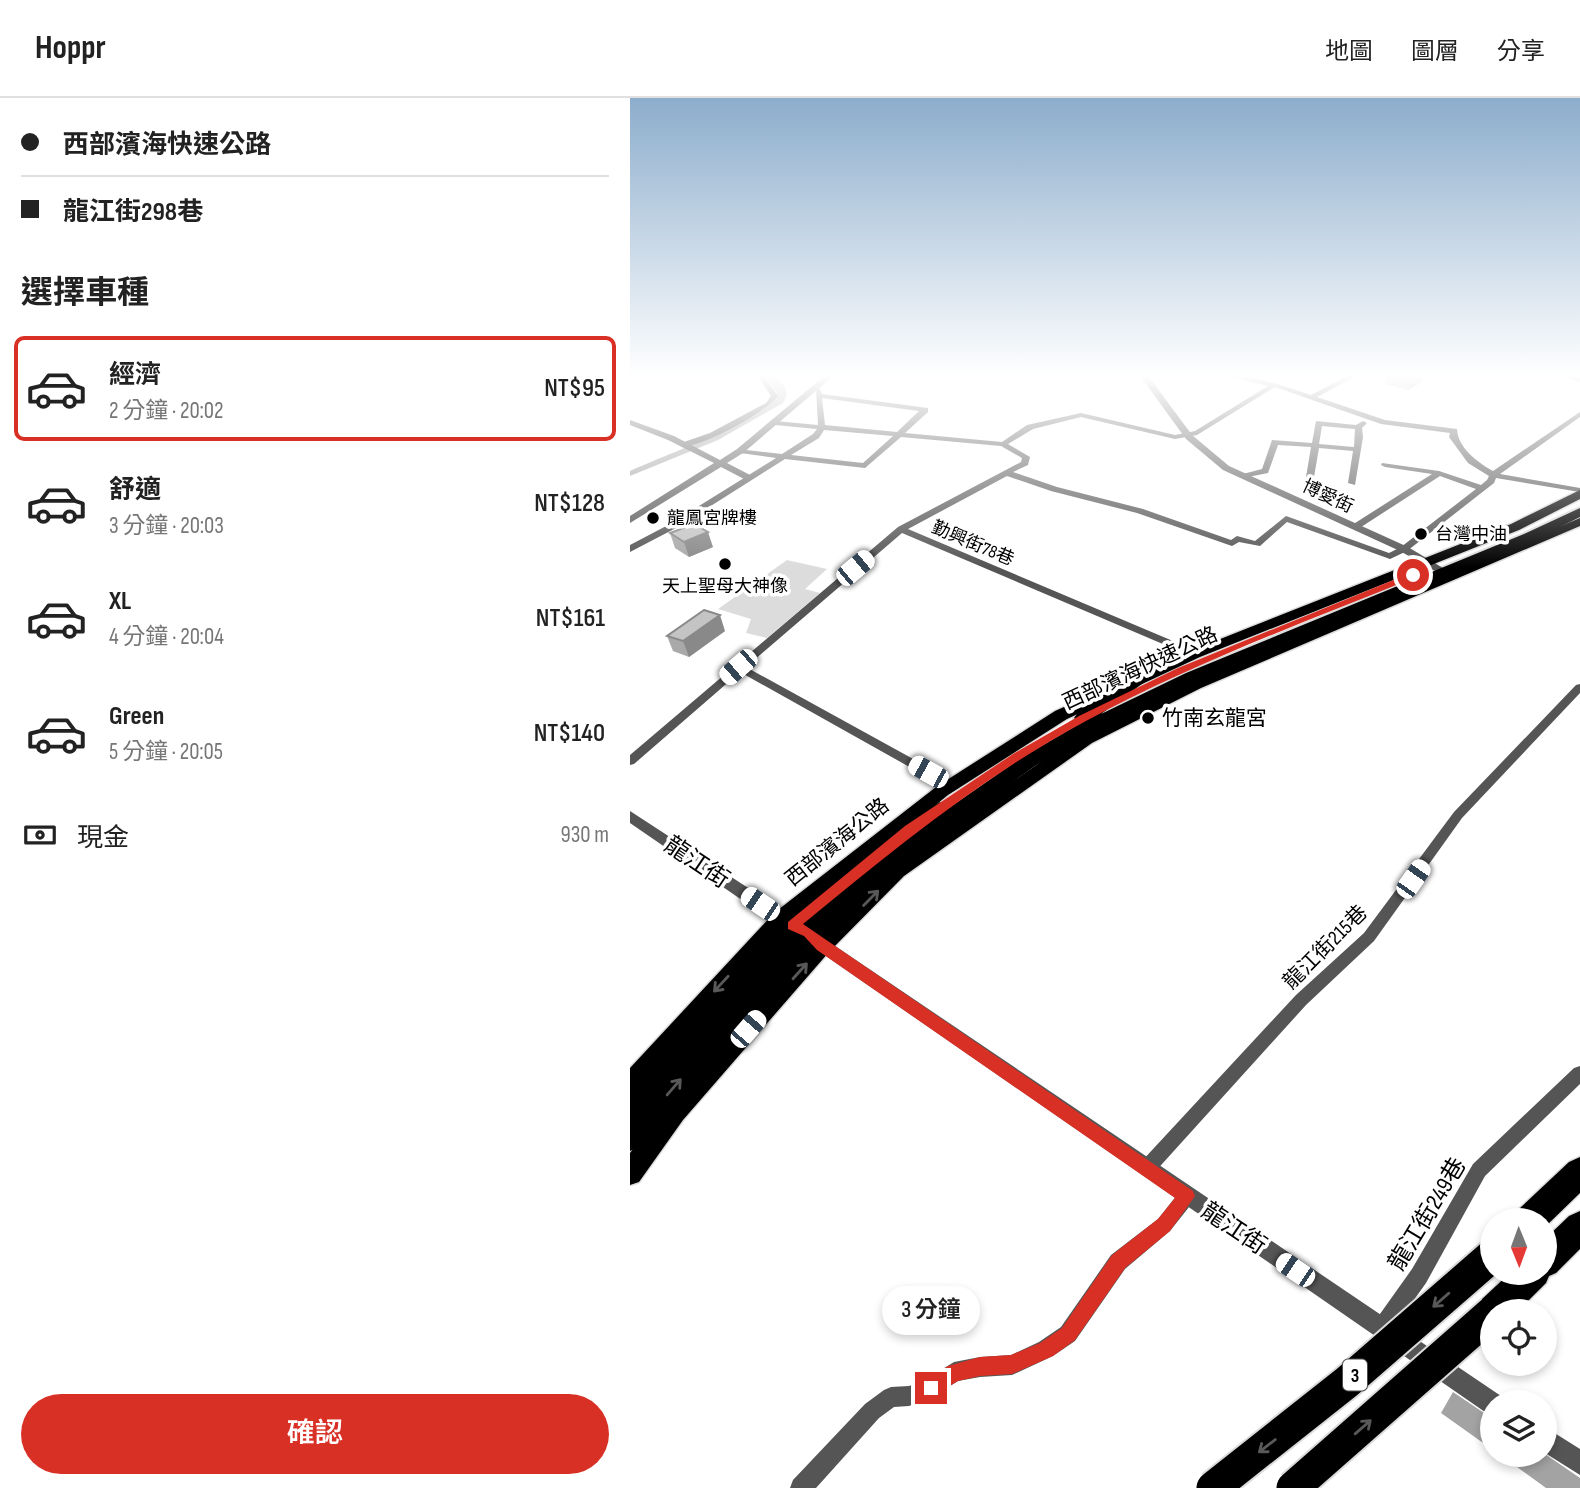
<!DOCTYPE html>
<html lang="zh-TW">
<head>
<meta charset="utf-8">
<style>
  :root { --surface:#fff; --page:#f6f6f6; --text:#222; --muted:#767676; --line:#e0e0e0; --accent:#d93025 }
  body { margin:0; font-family:"Sofia Sans Condensed","Noto Sans TC",sans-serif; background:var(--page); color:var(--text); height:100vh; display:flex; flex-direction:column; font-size:26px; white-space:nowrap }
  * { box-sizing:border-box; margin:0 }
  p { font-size:23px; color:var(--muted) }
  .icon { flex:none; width:38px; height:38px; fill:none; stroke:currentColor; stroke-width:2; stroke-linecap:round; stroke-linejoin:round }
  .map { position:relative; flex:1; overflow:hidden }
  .panel { display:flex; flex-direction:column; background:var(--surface); width:630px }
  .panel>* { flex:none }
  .hud { display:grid; align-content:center; height:154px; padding:0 21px; background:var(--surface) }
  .needle { width:46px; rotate:179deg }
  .tools { position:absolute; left:850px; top:1110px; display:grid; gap:14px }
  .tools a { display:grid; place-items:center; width:77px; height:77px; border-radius:50%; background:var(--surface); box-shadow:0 4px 10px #0003; font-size:35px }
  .end { position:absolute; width:32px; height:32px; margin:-16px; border:9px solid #d93025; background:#fff; box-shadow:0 0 0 4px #fff }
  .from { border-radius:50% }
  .bubble { position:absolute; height:49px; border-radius:24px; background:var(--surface); box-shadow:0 4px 10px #0003; font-size:23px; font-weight:600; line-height:49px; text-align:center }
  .car { position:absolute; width:21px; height:42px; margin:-21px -10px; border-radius:9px; box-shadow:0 0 5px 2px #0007; background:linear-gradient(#fff 24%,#345 0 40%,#fff 0 76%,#345 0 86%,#fff 0) }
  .hud b { display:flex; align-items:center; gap:24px; height:66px; font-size:26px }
  .hud b+b { border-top:2px solid var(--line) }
  .hud i { width:18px; height:18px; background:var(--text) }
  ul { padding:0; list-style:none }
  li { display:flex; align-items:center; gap:21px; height:105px; margin:0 14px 10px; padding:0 7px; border:4px solid transparent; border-radius:10px }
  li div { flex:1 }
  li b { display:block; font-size:26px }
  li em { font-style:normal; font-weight:600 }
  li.selected { border-color:var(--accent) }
  li>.icon { width:63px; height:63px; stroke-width:1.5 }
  h2 { padding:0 21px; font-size:32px; line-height:84px }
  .pay { display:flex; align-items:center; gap:18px; height:77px; padding:0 21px; font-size:26px }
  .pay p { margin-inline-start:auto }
  .cta { display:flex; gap:14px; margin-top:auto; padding:14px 21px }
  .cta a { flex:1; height:80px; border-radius:42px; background:var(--accent); color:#fff; font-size:28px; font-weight:600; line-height:80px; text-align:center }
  header { display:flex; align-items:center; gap:42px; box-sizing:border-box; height:98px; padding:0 35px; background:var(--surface); border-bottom:2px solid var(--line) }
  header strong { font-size:33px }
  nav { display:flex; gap:38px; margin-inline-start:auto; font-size:24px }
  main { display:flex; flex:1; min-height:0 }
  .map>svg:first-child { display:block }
  .green { fill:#dcdcdc }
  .water { fill:#a3a3a3 }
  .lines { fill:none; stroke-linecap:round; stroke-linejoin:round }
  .primary-casing { stroke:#dbdbdb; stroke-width:3 }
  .trunk-casing { stroke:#dbdbdb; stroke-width:4 }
  .motorway-casing { stroke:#dbdbdb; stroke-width:3 }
  .minor { fill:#555; fill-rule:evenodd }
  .tertiary { fill:#555; fill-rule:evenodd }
  .primary { fill:#000; fill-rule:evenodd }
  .trunk { fill:#000; fill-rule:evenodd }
  .motorway { fill:#000; fill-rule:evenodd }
  .motorway-bridge-casing { stroke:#dbdbdb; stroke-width:37; stroke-linecap:butt }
  .motorway-bridge { stroke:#000; stroke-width:33 }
  .wall { fill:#a9a9a9 }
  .shaded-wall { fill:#898989 }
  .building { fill:#c4c4c4; stroke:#898989; stroke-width:2 }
  .oneway { stroke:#595959 }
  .route { fill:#d93025 }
  .poi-dot { fill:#000; stroke:#fff; stroke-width:2.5 }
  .labels { text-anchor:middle; stroke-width:7; stroke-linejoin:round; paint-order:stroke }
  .far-street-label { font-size:18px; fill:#000; stroke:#fff }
  .far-poi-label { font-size:18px; fill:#000; stroke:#fff; text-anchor:start }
  .shield { fill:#fff; stroke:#4c4c4c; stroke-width:2 }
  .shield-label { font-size:19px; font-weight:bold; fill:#000 }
  .street-label { font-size:21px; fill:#000; stroke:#fff }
  .poi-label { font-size:21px; fill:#000; stroke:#fff; text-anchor:start }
  .near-street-label { font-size:24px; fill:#000; stroke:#fff }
</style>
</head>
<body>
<header>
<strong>Hoppr</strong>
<nav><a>地圖</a><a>圖層</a><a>分享</a></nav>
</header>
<main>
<section class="panel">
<div class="hud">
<b><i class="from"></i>西部濱海快速公路</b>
<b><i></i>龍江街298巷</b>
</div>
<h2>選擇車種</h2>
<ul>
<li class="selected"><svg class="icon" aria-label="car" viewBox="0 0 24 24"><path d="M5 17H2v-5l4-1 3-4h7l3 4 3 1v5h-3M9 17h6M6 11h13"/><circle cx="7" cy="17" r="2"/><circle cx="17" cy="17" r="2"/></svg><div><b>經濟</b><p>2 分鐘 · 20:02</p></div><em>NT$95</em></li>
<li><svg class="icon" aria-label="car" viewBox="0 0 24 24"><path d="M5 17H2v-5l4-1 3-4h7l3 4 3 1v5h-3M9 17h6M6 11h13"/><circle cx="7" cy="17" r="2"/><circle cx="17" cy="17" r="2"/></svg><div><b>舒適</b><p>3 分鐘 · 20:03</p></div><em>NT$128</em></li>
<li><svg class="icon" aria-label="car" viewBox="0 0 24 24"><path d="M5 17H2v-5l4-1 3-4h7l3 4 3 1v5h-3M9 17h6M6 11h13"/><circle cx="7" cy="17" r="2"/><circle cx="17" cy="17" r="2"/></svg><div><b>XL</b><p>4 分鐘 · 20:04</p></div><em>NT$161</em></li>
<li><svg class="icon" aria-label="car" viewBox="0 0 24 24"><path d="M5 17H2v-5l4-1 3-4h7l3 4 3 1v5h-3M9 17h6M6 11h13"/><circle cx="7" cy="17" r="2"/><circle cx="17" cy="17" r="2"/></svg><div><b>Green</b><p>5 分鐘 · 20:05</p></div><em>NT$140</em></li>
</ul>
<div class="pay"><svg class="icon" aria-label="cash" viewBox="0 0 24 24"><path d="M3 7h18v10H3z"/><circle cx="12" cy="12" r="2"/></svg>現金<p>930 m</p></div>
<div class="cta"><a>確認</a></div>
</section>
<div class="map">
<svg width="950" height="1390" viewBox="0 0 950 1390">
  <rect width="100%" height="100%" fill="#fff"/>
  <path class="green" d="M 157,462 L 197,471 L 175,491 L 190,495 L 137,540 L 116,535 L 121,521 L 88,511 Z"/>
  <path class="water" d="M 147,275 L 145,277 C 153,287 161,293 153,305 L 88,342 L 0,378 L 0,373 C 28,360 138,320 147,295 L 135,279 L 139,275 Z
    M 823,1294 L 863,1321 L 863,1352 L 811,1315 Z
    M 869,1356 L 915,1356 L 950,1380 L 950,1390 L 916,1390 Z"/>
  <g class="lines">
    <g class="primary-casing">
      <path id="primary" d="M 950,392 L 950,401 L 889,432 L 570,559 L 437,621 L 318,697 L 158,827 L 8,993 L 0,997 L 0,970 L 144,815 L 306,689 L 425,613 L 560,553 L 881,426 Z
        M 950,420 L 950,428 L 571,590 L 462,645 L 274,778 L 199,854 L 53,1022 L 9,1084 L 0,1087 L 0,1055 L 37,1006 L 185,842 L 260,768 L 450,637 L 561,584 Z"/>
    </g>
    <g class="trunk-casing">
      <path id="trunk" d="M 950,410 L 950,419 L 904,442 L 568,583 L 462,634 L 405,668 L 296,746 L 250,783 L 186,841 L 9,1049 L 0,1053 L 0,995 L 73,910 L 155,821 L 273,726 L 310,704 L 319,710 L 391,660 L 451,625 L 444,620 L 447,616 L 506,576 L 512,575 L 520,580 L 471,616 L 556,575 L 894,436 Z"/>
    </g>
    <g class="motorway-casing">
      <path id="motorway" d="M 950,1059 L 950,1095 L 915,1129 L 915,1122 L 885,1122 L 889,1111 L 939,1064 Z
        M 950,1113 L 950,1151 L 926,1175 L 919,1178 L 916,1185 L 888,1213 L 863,1213 L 863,1229 L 852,1225 L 848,1213 L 852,1201 L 881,1174 L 915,1174 L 915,1141 L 939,1118 Z"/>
    </g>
    <path class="minor" d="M 132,275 L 138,275 L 135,280 L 148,298 C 135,315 73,349 51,349 L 51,345 L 80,335 L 136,305 L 141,298 L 129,280 Z
      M 585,275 C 617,275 650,287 681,297 L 723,275 L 732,275 L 687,299 L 755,322 L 827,331 C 828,350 847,364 863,373 L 950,314 L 950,319 L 870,376 L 950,390 L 950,394 L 866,380 L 864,385 L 777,453 L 760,461 L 657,424 L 630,448 L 609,444 L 602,448 L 507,415 L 421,393 L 377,378 L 278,431 L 569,554 L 569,558 L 561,558 L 272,435 L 116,569 L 325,684 L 327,687 L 325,690 L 317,690 L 110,574 L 4,666 L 0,667 L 0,657 L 268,429 L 391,364 L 392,360 L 371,348 L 271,339 L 235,370 L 155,361 L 46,430 L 0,454 L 0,447 L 40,426 L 146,360 L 110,355 L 107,355 L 107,351 L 152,356 L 183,336 L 187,331 L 145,327 L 141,325 L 145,323 L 188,327 L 186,291 L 190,291 L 192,296 L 298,310 L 298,314 L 275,335 L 372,344 L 397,327 L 451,315 L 545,337 L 565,333 L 638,288 ZM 645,289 L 751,326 L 820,335 L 819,339 L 838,365 L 859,378 L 857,382 L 851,387 L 809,373 L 752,365 L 751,367 L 755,369 L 802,376 L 722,427 L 722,431 L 728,431 L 810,378 L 846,391 L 771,449 L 759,455 L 656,418 L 625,443 L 607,438 L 601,442 L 513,411 L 427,389 L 383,374 L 398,367 L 400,359 L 378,346 L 403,331 L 451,319 L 545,341 L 567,337 ZM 192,300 L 289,313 L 267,334 L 195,327 ZM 194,332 L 263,338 L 233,365 L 161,357 L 189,340 Z
      M 923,275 L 934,275 L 950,280 L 950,284 Z
      M 686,323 L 726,327 L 733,323 L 737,325 L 732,330 L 733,339 L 725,387 L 718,385 L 723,353 L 689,350 L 684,379 L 680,381 L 676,379 L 681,349 L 648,347 L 638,375 L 613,380 L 613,376 L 632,371 L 642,342 L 682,345 ZM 692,328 L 725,331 L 724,349 L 689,346 Z
      M 950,586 L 950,595 L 832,720 L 744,843 L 676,907 L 523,1076 L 517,1078 L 511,1076 L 508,1070 L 511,1064 L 666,897 L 734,835 L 824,714 L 946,587 Z
      M 950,968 L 950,986 L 855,1078 L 796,1185 L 759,1237 L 752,1240 L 745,1237 L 742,1230 L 745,1223 L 782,1171 L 843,1066 L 944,970 Z
      M 557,1089 L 563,1092 L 566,1098 L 563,1104 L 540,1133 L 495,1171 L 445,1243 L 423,1258 L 382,1277 L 350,1279 L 328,1283 L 301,1300 L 279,1308 L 264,1309 L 249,1320 L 186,1390 L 160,1390 L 163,1382 L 235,1306 L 254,1292 L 261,1289 L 279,1288 L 295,1282 L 324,1264 L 350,1259 L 381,1257 L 409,1244 L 431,1229 L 481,1157 L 528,1121 L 551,1092 Z"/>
    <path class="tertiary" d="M 198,275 L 207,275 L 113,355 L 97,365 L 122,378 L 122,382 L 116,382 L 91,369 L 0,425 L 0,418 L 84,365 L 38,342 L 0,327 L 0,322 L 44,338 L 90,362 L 107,351 Z
      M 508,275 L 516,275 L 562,337 L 599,368 L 778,449 L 828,479 L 823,482 L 819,481 L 770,453 L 593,372 L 556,341 Z
      M 0,713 L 166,821 L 168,826 L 166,831 L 160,832 L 154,831 L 0,725 Z
      M 186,835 L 871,1298 L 874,1304 L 863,1304 L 863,1318 L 855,1314 L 180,847 L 178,842 L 180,837 Z
      M 915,1329 L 950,1351 L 950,1377 L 915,1355 Z"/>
    <use href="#primary" class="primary"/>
    <use href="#trunk" class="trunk"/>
    <use href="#motorway" class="motorway"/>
    <g class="motorway-bridge-casing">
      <path id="motorway-bridge" d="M 583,1390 L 717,1284 L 863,1157
        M 663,1390 L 863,1214"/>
    </g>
    <use href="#motorway-bridge" class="motorway-bridge"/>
  </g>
  <path class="wall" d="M 757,275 L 794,275 L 792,284 L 778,292 L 755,286 Z
    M 40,435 L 83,449 L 59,459 L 45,450 Z
    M 95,533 L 59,559 L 43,553 L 37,538 Z"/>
  <path class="shaded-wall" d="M 788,275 L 794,275 L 792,284 L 778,292 L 780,279 Z
    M 78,434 L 83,449 L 59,459 L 54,444 Z
    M 90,517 L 95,533 L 59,559 L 53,543 Z"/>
  <path class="building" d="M 765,275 L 788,275 L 780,279 Z
    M 64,426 L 78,434 L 54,444 L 40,435 Z
    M 74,512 L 90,517 L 53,543 L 37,538 Z"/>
  <defs><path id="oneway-shaft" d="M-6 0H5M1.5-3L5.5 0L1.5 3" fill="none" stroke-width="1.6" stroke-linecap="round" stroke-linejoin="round" transform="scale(1.75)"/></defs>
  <g class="oneway">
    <use href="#oneway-shaft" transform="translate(241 800) rotate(-45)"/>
    <use href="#oneway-shaft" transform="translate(170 873) rotate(-48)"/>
    <use href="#oneway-shaft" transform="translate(91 886) rotate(133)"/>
    <use href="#oneway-shaft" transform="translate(44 989) rotate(-49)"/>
    <use href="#oneway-shaft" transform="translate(811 1202) rotate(139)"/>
    <use href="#oneway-shaft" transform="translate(733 1329) rotate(-41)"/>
    <use href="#oneway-shaft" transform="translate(637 1348) rotate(142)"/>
  </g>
  <linearGradient id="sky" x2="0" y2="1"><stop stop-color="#8cadcc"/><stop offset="0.59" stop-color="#fff"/><stop offset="1" stop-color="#fff" stop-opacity="0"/></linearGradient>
  <rect width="950" height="470" fill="url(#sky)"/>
  <path class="route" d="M 783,474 L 786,479 C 675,524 561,566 456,623 C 353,678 263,752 173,826 L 563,1093 L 565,1098 L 540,1133 L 495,1170 L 445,1242 L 423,1258 L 382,1276 L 350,1278 L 328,1283 L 301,1299 L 295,1296 L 292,1290 L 295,1283 L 318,1268 L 350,1259 L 381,1257 L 410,1245 L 432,1230 L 482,1157 L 528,1121 L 545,1100 L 187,852 L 174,838 L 158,831 L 158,824 L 275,728 L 383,656 L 449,618 L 548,570 Z"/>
  <g class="poi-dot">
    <circle cx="23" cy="420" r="7"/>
    <circle cx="791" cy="436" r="7"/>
    <circle cx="95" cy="466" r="7"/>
    <circle cx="518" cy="620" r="7"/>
  </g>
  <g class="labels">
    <g class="far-street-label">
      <text transform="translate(698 398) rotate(25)" y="6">博愛街</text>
      <text transform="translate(343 445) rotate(23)" y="6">勤興街78巷</text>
    </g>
    <g class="far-poi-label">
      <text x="37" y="426">龍鳳宮牌樓</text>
      <text x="805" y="442">台灣中油</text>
      <text x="95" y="494" text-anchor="middle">天上聖母大神像</text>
    </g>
    <rect class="shield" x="713" y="1261.5" width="24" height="31" rx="5"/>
    <g class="shield-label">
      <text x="725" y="1284">3</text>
    </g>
    <g class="street-label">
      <text transform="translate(510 570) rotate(-25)" y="7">西部濱海快速公路</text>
      <text transform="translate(207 744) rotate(-39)" y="7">西部濱海公路</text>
      <text transform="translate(695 849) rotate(-45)" y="7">龍江街215巷</text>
    </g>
    <g class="poi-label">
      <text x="532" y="627">竹南玄龍宮</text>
    </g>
    <g class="near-street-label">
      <text transform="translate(67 764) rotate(34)" y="8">龍江街</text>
      <text transform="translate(797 1116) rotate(-59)" y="8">龍江街249巷</text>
      <text transform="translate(604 1130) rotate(34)" y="8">龍江街</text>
    </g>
  </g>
</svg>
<div class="tools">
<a><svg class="needle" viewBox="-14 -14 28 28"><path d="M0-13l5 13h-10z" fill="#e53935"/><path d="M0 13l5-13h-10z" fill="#767676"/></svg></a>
<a><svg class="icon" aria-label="locate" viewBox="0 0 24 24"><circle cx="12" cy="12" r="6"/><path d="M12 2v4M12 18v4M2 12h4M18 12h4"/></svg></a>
<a><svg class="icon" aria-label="layers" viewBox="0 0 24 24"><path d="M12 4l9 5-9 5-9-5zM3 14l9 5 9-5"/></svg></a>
</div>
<i class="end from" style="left:783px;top:477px"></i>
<i class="end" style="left:301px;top:1290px"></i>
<div class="bubble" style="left:252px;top:1188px;width:98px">3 分鐘</div>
<i class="car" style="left:225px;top:470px;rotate:50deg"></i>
<i class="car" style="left:108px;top:569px;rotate:229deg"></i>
<i class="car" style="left:298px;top:674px;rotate:299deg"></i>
<i class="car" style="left:783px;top:781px;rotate:35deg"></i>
<i class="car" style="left:130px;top:806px;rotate:304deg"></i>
<i class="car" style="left:118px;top:931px;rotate:41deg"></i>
<i class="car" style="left:665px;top:1172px;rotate:304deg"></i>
</div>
</main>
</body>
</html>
